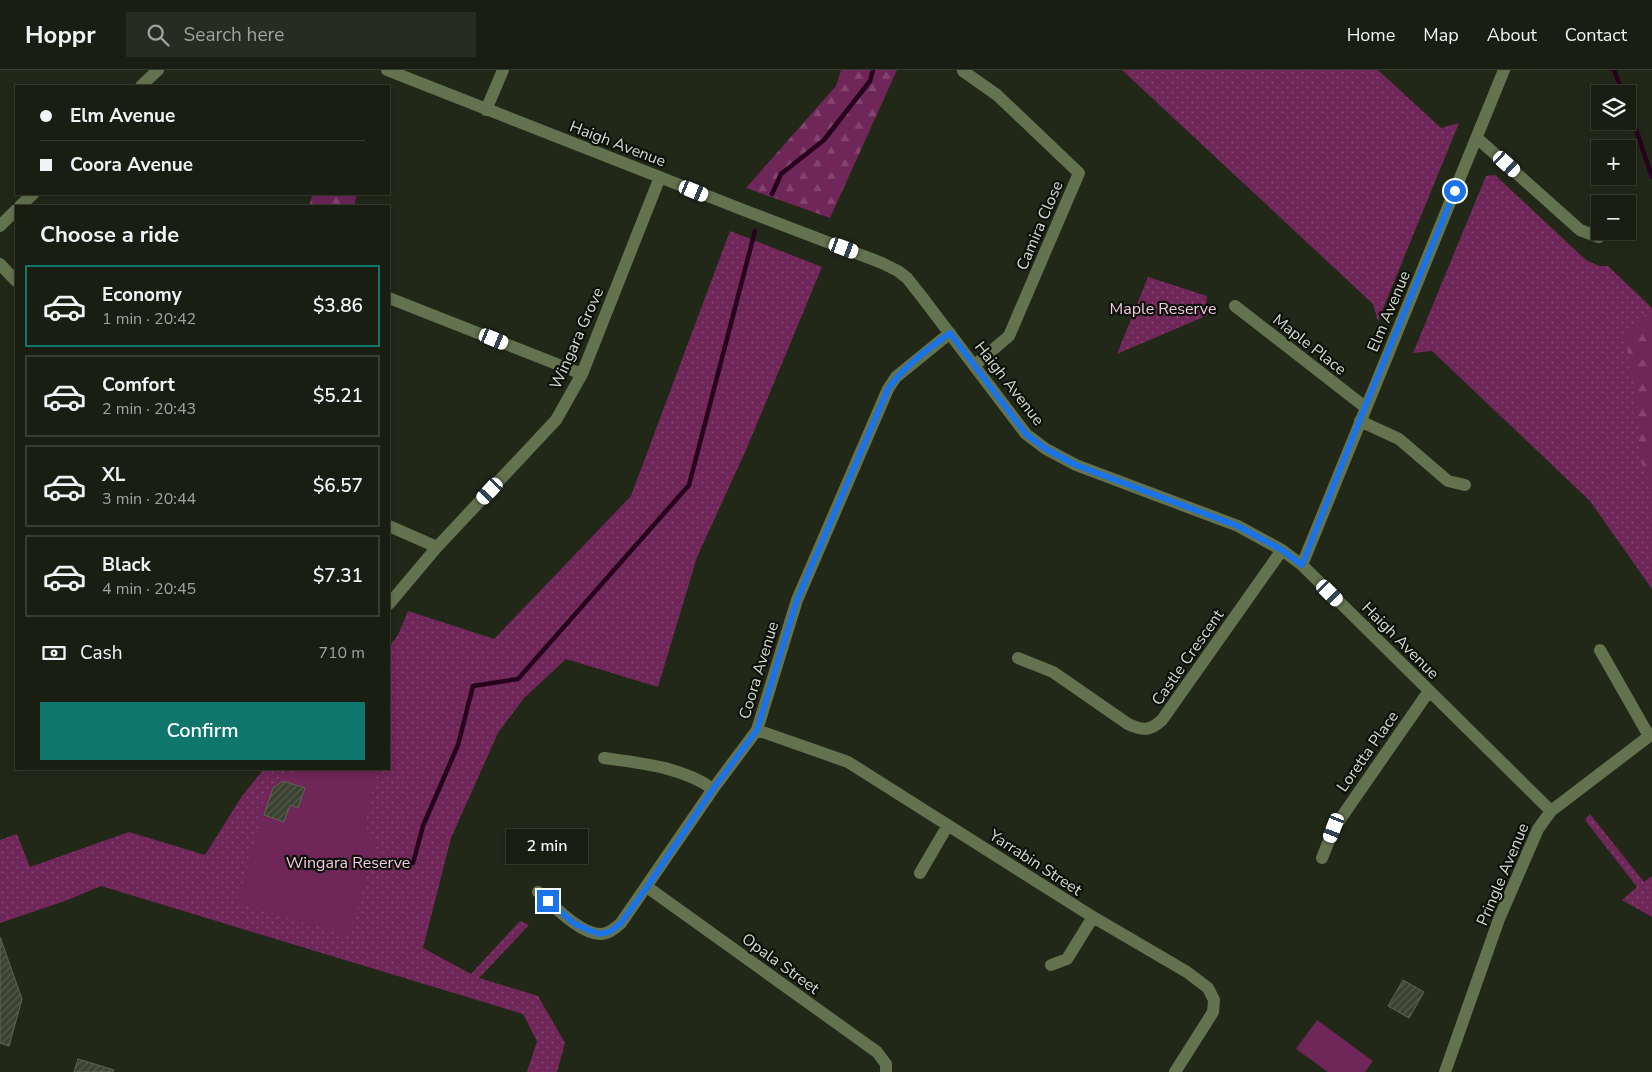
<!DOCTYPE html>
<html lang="en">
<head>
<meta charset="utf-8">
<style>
  :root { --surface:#1a1e12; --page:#272b20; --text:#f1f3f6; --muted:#9fa29f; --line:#383c32; --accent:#0f766e }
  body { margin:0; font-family:"Nunito Sans",sans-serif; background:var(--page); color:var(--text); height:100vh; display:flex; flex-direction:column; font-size:19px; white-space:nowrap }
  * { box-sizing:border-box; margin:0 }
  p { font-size:16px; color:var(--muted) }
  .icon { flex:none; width:28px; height:28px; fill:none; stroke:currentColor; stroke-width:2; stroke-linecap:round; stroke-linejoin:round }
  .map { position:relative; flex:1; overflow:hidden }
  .side { position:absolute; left:15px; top:135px; width:375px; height:565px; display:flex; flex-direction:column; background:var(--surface); border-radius:0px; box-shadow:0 2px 8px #0003,0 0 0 1px var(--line) }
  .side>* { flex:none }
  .top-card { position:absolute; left:15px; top:15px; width:375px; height:110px; border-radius:0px; box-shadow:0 2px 8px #0003,0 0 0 1px var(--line); display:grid; align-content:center; height:110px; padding:0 25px; background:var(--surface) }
  .controls { position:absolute; left:1591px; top:15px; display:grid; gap:10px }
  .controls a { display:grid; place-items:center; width:45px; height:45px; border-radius:0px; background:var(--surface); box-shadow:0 2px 8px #0003,0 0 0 1px var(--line); font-size:25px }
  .end { position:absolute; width:22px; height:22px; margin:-11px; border:6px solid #1a73e8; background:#fff; box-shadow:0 0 0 2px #fff }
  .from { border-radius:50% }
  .bubble { position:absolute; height:35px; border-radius:0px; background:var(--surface); box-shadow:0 2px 8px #0003,0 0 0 1px var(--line); font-size:16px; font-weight:600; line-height:35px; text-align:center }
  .car { position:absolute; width:15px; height:30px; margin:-15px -8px; border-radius:6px; box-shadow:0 0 4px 1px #0007; background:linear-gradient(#fff 24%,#345 0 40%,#fff 0 76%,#345 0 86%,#fff 0) }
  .top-card b { display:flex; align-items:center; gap:18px; height:48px; font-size:19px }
  .top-card b+b { border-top:1px solid var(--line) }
  .top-card i { width:12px; height:12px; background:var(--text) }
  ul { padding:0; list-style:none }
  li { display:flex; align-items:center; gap:15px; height:82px; margin:0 10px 8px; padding:0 15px; border:2px solid var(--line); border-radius:0px }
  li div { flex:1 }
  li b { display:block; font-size:19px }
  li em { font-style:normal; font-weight:600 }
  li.on { border-color:var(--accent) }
  li>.icon { width:45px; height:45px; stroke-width:1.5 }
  h2 { padding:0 25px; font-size:22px; line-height:60px }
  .pay { display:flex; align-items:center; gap:12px; height:55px; padding:0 25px; font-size:19px }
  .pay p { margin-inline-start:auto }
  .primary-button { display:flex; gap:10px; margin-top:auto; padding:10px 25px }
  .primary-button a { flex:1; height:58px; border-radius:0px; background:var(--accent); color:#fff; font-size:20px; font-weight:600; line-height:58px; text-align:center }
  header { display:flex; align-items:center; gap:30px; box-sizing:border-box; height:70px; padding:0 25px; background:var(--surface); border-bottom:1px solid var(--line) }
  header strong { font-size:24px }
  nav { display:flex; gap:28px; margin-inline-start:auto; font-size:18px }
  .search { width:350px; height:45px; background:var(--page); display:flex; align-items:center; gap:12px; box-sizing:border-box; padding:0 18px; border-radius:0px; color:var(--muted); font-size:19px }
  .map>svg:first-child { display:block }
  .grass { fill:url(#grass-dots) }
  .forest { fill:url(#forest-firs) }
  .pitch { fill:#6f2658 }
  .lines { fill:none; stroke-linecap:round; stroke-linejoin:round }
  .stream { stroke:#27021c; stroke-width:4.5 }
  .building { fill:url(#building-hatch); stroke:#5f6654 }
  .minor { stroke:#64734f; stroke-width:12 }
  .route { stroke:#1a73e8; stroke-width:6 }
  .labels { text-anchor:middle; stroke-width:4.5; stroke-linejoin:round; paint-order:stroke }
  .street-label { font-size:16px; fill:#d5dad0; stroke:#0d1009 }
  .park-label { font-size:16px; fill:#f4c7e2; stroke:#0d1009 }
</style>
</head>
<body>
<header>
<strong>Hoppr</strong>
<div class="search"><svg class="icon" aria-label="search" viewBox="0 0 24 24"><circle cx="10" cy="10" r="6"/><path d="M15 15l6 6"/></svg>Search here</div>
<nav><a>Home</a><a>Map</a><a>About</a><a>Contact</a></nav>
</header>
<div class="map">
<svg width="1652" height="1002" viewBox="0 0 1652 1002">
  <defs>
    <pattern id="grass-dots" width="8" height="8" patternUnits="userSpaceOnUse" patternTransform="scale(1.25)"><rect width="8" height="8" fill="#6f2658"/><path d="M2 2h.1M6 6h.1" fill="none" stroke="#83456f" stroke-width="1.8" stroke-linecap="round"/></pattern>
    <pattern id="forest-firs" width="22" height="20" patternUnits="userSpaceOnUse" patternTransform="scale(1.25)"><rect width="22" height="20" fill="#6f2658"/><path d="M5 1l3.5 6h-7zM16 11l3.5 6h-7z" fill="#83456f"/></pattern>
    <pattern id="building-hatch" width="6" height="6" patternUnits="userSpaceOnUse" patternTransform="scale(1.25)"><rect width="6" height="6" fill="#3b4231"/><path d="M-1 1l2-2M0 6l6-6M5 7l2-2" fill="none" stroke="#565d4e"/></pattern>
  </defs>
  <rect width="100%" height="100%" fill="#222818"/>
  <path class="grass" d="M 1122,0 L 1378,0 L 1441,58 L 1459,53 L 1378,251 L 1373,234 Z
    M 1495,105 L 1586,190 L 1599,196 L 1608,196 L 1652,238 L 1652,519 L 1590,431 L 1432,281 L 1413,283 L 1486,106 Z
    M 730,161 L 822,197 L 746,380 L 697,487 L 658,617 L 566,589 L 524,628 L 498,663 L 451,768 L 423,878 L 471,904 L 520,851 L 529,855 L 479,908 L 538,926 L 565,973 L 557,1002 L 527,1002 L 537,971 L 523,944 L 101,816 L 65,831 L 0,853 L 0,770 L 17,764 L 30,797 L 129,762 L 205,785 L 242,726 L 264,699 L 389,699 L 389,577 L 398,565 L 408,541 L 494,569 L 631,426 Z
    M 1148,207 L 1207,226 L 1206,236 L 1208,245 L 1117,284 Z
    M 1590,744 L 1644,812 L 1652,806 L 1652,847 L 1622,830 L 1637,817 L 1585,750 Z"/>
  <path class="forest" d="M 841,0 L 897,0 L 830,148 L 746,118 L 836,16 Z
    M 313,124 L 357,124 L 354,136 L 309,136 Z
    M 1652,238 L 1652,419 L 1640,390 L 1637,330 L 1625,268 Z"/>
  <path class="pitch" d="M 298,699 L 376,699 L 364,761 L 377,772 L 349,866 L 237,832 L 261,753 L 258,750 L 268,720 Z
    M 1317,950 L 1373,991 L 1365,1002 L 1328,1002 L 1296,979 Z"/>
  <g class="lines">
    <path class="stream" d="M 1614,0 L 1623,24
      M 1628,36 L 1652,107
      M 772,124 L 781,104 L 824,70 L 870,11 L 873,0
      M 413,793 L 423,756 L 458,675 L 473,616 L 518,609 L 689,415 L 755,161"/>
  </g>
  <path class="building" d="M 283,711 L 305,718 L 298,738 L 290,735 L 284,752 L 264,745 L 273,718 Z
    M 0,867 L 22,929 L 9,976 L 0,973 Z
    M 1403,910 L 1424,922 L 1409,948 L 1388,936 Z
    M 78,989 L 114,1000 L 113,1002 L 74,1002 Z"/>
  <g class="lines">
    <path class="minor" d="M 387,0 L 746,141 L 882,193 L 898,201 L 907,208 L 922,227 L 1026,364 L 1046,379 L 1076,395 L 1238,456 L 1282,480 L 1302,495 L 1551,741
      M 963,1 L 997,25 L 1079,103 L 1009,266 L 975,295
      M 141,16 L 158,0
      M 486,40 L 503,0
      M 1477,68 L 1580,160 L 1599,167
      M 20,136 L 33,124
      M 0,156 L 16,140
      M 0,194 L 16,211
      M 389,228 L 582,304
      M 1235,236 L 1365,337
      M 1360,351 L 1399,369 L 1448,411 L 1465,415
      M 389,456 L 437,477
      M 1302,495 L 1504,0
      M 389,534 L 437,477 L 556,350 L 582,304 L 660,107
      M 1600,580 L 1649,666
      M 1018,588 L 1053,602 L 1128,654 C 1143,661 1150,661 1162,650 L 1282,480
      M 757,660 L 848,692 L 1093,847 L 1187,902 L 1208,918 L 1214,930 L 1213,942 L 1175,1002
      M 604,688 C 641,693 682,697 713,719
      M 1322,788 L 1334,758 L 1429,621
      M 920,803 L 948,755
      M 647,817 L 877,982 L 886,994 L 886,1002
      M 538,822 C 553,835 580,864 600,864 C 609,864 615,858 621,853 L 713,719 L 757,660 L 797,530 L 888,319 L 896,307 L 950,263
      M 1051,895 L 1067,889 L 1093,847
      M 1445,1002 L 1499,849 L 1538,759 L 1551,741 L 1652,664"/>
  </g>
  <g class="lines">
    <path class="route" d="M 548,831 L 575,854 L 591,861 L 601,864 L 611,861 L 621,853 L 647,817 L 713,719 L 757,660 L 797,530 L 888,319 C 903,297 928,279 950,263 L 1026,364 L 1046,379 L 1076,395 L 1238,456 L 1282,480 L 1302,495 L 1365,337 L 1455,121"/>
  </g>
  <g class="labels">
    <g class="street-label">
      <text transform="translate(618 73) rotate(21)" y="6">Haigh Avenue</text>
      <text transform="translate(1039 155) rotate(-67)" y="6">Camira Close</text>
      <text transform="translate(1388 241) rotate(-67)" y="6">Elm Avenue</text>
      <text transform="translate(576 268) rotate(-66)" y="6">Wingara Grove</text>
      <text transform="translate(1310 274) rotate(38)" y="6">Maple Place</text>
      <text transform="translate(1010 313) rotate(52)" y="6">Haigh Avenue</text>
      <text transform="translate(1401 570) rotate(45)" y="6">Haigh Avenue</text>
      <text transform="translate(1187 587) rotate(-55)" y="6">Castle Crescent</text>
      <text transform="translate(758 600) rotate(-73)" y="6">Coora Avenue</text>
      <text transform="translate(1367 681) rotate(-55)" y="6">Loretta Place</text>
      <text transform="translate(1036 792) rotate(33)" y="6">Yarrabin Street</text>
      <text transform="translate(1502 804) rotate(-67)" y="6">Pringle Avenue</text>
      <text transform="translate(781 893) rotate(36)" y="6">Opala Street</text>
    </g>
    <g class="park-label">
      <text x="1163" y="244">Maple Reserve</text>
      <text x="348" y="798">Wingara Reserve</text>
    </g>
  </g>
</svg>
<div class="controls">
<a><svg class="icon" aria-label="layers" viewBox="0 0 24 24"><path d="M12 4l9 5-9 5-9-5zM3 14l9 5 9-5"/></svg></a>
<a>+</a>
<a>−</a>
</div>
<i class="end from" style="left:1455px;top:121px"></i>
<i class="end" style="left:548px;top:831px"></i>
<div class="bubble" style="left:506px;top:759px;width:82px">2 min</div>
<i class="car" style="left:1507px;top:94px;rotate:132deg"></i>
<i class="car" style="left:694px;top:121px;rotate:112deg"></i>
<i class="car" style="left:844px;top:178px;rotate:110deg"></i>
<i class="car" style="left:494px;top:269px;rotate:112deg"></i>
<i class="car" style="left:490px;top:421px;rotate:223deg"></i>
<i class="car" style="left:1330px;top:523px;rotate:135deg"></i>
<i class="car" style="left:1334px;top:758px;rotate:201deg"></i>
<div class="top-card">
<b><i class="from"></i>Elm Avenue</b>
<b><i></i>Coora Avenue</b>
</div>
<section class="side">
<h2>Choose a ride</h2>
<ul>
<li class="on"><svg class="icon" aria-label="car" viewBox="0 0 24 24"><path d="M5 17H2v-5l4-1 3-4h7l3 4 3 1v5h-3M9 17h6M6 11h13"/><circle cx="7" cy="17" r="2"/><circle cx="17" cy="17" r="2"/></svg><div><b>Economy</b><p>1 min · 20:42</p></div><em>$3.86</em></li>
<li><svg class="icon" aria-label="car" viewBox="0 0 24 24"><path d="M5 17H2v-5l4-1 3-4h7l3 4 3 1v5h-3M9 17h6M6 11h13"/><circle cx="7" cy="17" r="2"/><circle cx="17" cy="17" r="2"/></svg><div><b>Comfort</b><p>2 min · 20:43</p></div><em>$5.21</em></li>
<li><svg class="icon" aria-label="car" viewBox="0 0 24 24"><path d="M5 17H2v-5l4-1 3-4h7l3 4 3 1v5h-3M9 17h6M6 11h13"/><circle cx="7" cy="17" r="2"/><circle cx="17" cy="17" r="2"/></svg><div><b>XL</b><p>3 min · 20:44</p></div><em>$6.57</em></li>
<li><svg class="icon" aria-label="car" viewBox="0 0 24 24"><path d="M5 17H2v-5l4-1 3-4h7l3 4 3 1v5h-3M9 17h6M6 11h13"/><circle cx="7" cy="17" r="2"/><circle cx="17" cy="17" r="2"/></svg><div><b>Black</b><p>4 min · 20:45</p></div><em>$7.31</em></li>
</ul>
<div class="pay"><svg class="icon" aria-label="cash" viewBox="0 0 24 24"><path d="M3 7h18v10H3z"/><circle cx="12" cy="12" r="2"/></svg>Cash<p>710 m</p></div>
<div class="primary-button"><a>Confirm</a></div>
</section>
</div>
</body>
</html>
